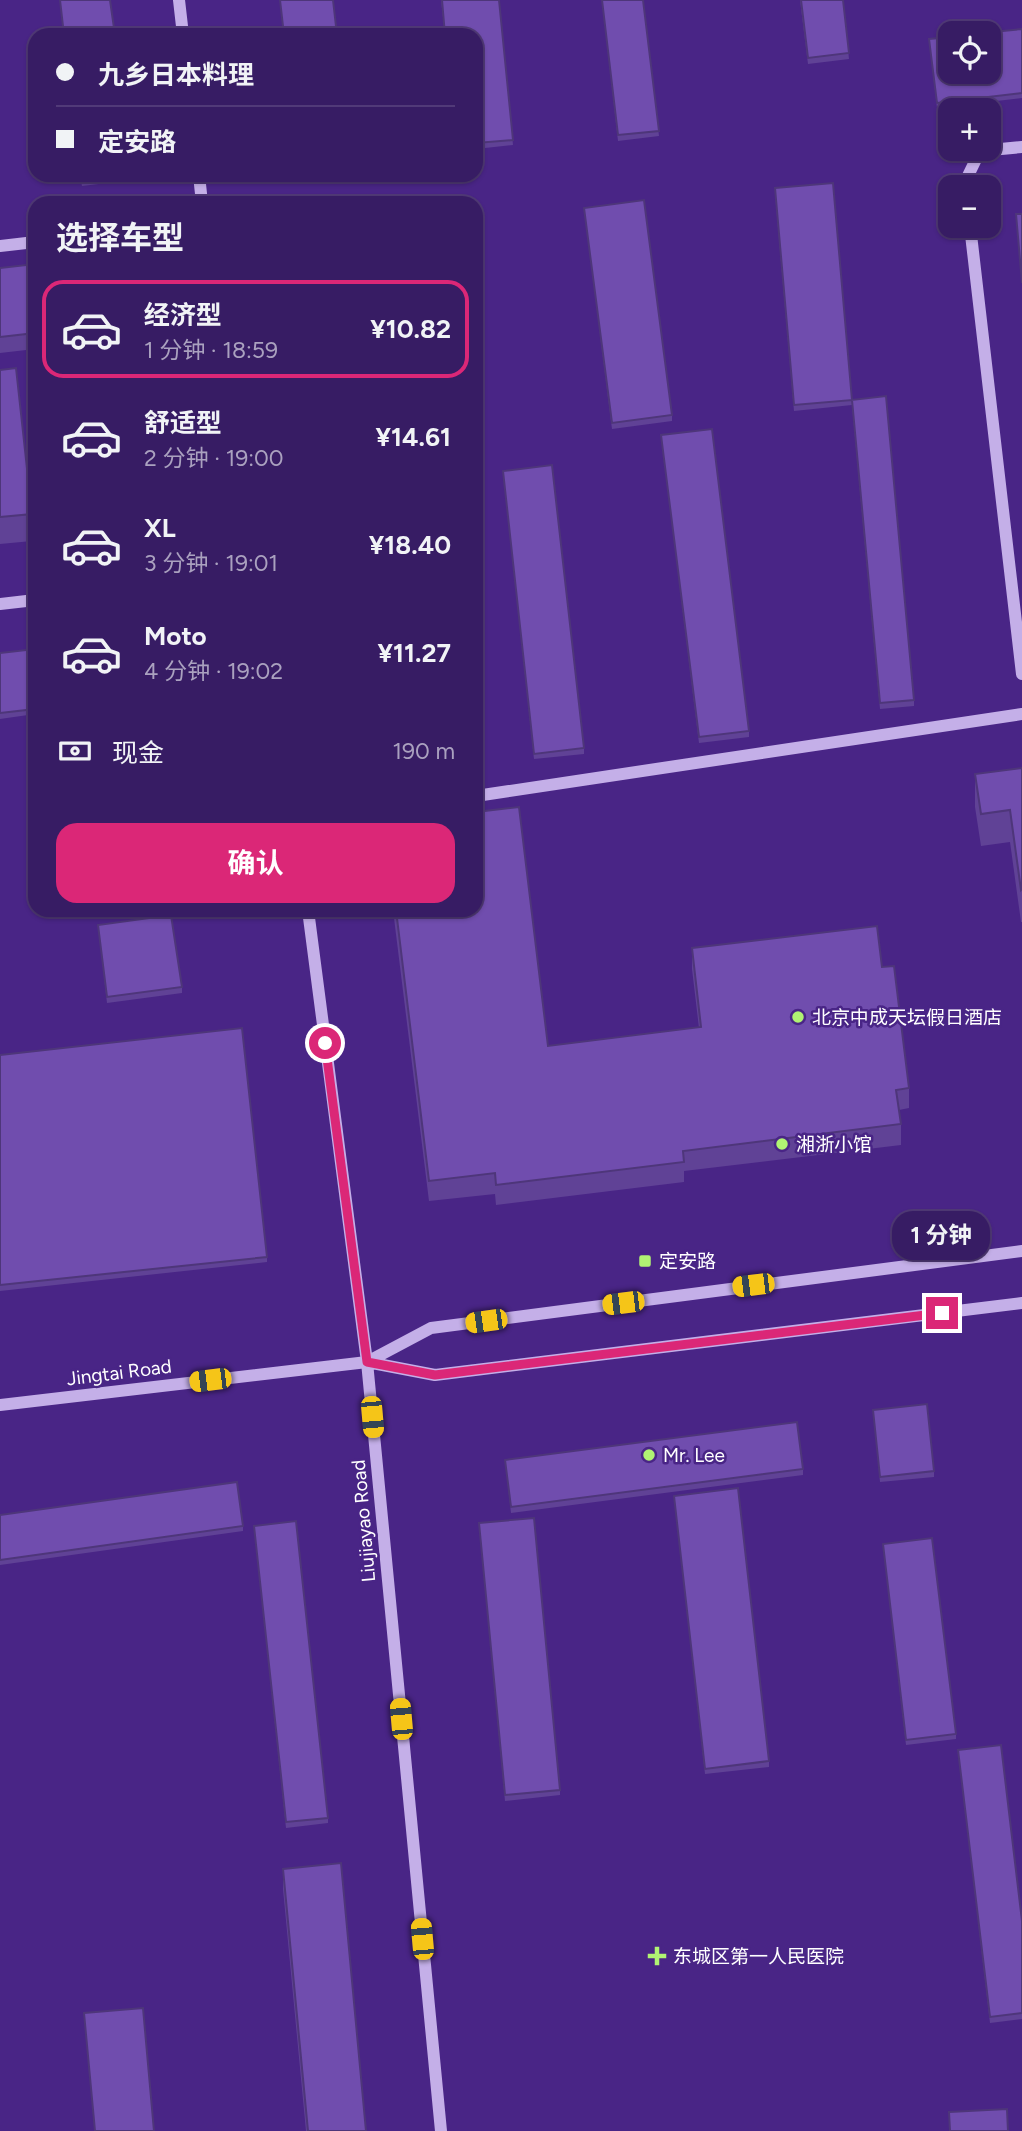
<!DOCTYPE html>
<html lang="zh">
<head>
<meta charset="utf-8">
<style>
  :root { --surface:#371c64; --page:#3e256a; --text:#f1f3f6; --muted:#aaa1bf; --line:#513a78; --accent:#db2777 }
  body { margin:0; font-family:Figtree,"Noto Sans SC",sans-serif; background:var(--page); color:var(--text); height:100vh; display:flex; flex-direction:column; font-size:26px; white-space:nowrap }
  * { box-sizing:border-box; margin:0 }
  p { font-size:23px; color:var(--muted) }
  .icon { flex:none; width:38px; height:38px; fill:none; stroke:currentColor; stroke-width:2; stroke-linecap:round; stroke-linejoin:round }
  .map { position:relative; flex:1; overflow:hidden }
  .side { position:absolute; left:28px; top:196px; width:455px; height:721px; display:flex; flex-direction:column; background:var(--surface); border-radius:21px; box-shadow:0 2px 5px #0004,0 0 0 2px var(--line) }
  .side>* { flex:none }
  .top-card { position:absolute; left:28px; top:28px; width:455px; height:154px; border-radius:21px; box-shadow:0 2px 5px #0004,0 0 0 2px var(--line); display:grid; align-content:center; height:154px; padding:0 28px; background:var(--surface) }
  .fabs { position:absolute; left:938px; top:21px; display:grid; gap:14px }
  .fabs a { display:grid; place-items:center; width:63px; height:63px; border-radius:14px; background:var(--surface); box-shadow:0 2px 5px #0004,0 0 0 2px var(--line); font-size:35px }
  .end { position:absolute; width:32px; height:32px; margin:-16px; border:9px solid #db2777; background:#fff; box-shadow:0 0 0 4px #fff }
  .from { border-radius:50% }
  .bubble { position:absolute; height:49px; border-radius:21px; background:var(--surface); box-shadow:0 2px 5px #0004,0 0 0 2px var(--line); font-size:23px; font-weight:700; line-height:49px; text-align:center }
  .car { position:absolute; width:21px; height:42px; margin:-21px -10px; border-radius:9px; box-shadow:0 0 5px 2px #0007; background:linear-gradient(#f5c518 24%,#345 0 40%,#f5c518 0 76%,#345 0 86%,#f5c518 0) }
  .top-card b { display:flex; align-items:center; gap:24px; height:66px; font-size:26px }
  .top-card b+b { border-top:2px solid var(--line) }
  .top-card i { width:18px; height:18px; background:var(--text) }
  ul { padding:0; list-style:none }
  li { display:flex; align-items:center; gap:21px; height:98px; margin:0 14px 10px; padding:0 14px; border:4px solid transparent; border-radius:21px }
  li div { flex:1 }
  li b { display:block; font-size:26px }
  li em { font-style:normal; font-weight:700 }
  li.on { border-color:var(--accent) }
  li>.icon { width:63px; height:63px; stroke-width:1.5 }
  h2 { padding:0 28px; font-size:32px; line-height:84px }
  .pay { display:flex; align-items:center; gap:18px; height:77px; padding:0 28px; font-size:26px }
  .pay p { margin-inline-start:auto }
  .action { display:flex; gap:14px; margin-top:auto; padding:14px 28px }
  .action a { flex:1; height:80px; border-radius:21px; background:var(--accent); color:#fff; font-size:28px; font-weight:700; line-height:80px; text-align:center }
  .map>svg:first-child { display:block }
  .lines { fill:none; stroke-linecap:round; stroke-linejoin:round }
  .minor { stroke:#c4afe8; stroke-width:12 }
  .wall { fill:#604296 }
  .building { fill:#704dae; stroke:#4e367a; stroke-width:2 }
  .route { stroke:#db2777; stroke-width:9 }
  .poi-dot { fill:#b0f373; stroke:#492586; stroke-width:2.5 }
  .labels { text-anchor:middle; stroke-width:5; stroke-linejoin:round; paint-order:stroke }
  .poi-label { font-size:19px; fill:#fff; stroke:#492586; text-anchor:start }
  .street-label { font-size:19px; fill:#fff; stroke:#492586 }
</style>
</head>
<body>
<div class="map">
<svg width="1022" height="2131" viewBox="0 0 1022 2131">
  <rect width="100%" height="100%" fill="#492586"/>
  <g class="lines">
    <path class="minor" d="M 179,0 L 183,35
      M 199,175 L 202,203
      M 965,187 L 965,182 L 980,151 L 1022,147
      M 970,226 L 1022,674
      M 0,246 L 35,242
      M 0,604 L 35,600
      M 476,796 L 1022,714
      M 308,910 L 367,1362 L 441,2131
      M 367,1362 L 431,1328 L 1022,1251
      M 0,1405 L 367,1362 L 435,1375 L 1022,1303"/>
  </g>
  <path class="wall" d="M 441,0 L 499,0 L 513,145 L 476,149 L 476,35 L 445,35 Z
    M 602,0 L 643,0 L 659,136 L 618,141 Z
    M 800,0 L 843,0 L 849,59 L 808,64 Z
    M 1022,29 L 1022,98 L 937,108 L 929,39 Z
    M 80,175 L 132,175 L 132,180 L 82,186 Z
    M 775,194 L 852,400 L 914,700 L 914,706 L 880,709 L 852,405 L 794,411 Z
    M 584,208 L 672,415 L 672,421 L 612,429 Z
    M 35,264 L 35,349 L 0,353 L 0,268 Z
    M 0,370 L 32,514 L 32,541 L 0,544 Z
    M 661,435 L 749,731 L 749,737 L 699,743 Z
    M 503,471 L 584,748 L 584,754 L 534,759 Z
    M 35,649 L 35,714 L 0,719 L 0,653 Z
    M 1022,768 L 1022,922 L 1021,922 L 1010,842 L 981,846 L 975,807 L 975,774 Z
    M 393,910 L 476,910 L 548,1046 L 699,1028 L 692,969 L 692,948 L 882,967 L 909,1088 L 909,1108 L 899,1110 L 901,1124 L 901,1145 L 684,1171 L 684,1182 L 496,1205 L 495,1194 L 429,1201 Z
    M 98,925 L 182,987 L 182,993 L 107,1003 Z
    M 0,1055 L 267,1257 L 267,1262 L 0,1291 Z
    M 873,1410 L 934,1471 L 934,1477 L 880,1482 Z
    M 505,1460 L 803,1469 L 803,1475 L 511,1513 Z
    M 674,1496 L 769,1761 L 769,1767 L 705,1774 Z
    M 0,1515 L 243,1526 L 243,1531 L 0,1565 Z
    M 479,1523 L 560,1790 L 560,1795 L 505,1801 Z
    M 254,1526 L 328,1818 L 328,1823 L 286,1828 Z
    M 883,1544 L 956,1734 L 956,1739 L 906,1745 Z
    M 958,1750 L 1022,1921 L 1022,2019 L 990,2023 Z
    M 283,1869 L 366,2131 L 306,2131 L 283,1889 Z"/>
  <path class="building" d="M 60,0 L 110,0 L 115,35 L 64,35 Z
    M 280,0 L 333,0 L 337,35 L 284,35 Z
    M 442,0 L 499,0 L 513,140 L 476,143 L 476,35 L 445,35 Z
    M 602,0 L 643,0 L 659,131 L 618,135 Z
    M 801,0 L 843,0 L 849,53 L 808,58 Z
    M 1022,29 L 1022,93 L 937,103 L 929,39 L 950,37 L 950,72 L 989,72 L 989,33 L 982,33 Z
    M 81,175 L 125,175 L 82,180 Z
    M 833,183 L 852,400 L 886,396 L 914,700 L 880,703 L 852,400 L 794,405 L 775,188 Z
    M 644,200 L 672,415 L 612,423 L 584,208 Z
    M 1016,214 L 1022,214 L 1022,283 Z
    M 35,264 L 35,333 L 0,337 L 0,268 Z
    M 16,368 L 32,514 L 0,517 L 0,370 Z
    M 712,429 L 749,731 L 699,737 L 661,435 Z
    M 552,465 L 584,748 L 534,754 L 503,471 Z
    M 35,649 L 35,709 L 0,713 L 0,653 Z
    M 1022,768 L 1022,889 L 1021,890 L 1010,810 L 981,814 L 975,774 Z
    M 519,807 L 548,1046 L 701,1027 L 692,948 L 877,926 L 882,967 L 894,966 L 909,1088 L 896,1090 L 901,1124 L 683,1151 L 684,1162 L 496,1185 L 495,1173 L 429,1181 L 396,910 L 476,910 L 476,812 Z
    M 171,915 L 182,987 L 107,997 L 98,925 Z
    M 242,1028 L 267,1257 L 0,1285 L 0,1055 Z
    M 927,1404 L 934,1471 L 880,1477 L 873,1410 Z
    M 797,1422 L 803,1469 L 511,1507 L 505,1460 Z
    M 237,1482 L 243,1526 L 0,1560 L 0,1515 Z
    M 738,1488 L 769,1761 L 705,1769 L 674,1496 Z
    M 534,1518 L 560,1790 L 505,1795 L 479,1523 Z
    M 296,1521 L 328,1818 L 286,1822 L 254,1526 Z
    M 932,1538 L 956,1734 L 906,1740 L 883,1544 Z
    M 1001,1745 L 1022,1921 L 1022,2013 L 990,2017 L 958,1750 Z
    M 341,1863 L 366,2131 L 308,2131 L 283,1869 Z
    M 143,2008 L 154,2131 L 95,2131 L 84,2013 Z
    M 1007,2109 L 1008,2131 L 950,2131 L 949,2112 Z"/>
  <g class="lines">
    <path class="route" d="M 325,1043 L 367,1362 L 435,1375 L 942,1313"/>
  </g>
  <g class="poi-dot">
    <circle cx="798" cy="1017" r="7"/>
    <circle cx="782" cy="1144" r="7"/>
    <rect x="638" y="1254" width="14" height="14" rx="3.5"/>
    <circle cx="649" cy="1455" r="7"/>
    <path d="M653.5 1945.5h7v7h7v7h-7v7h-7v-7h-7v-7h7z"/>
  </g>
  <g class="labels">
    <g class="poi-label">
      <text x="812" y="1024">北京中成天坛假日酒店</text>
      <text x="796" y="1151">湘浙小馆</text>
      <text x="659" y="1268">定安路</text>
      <text x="663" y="1462">Mr. Lee</text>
      <text x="673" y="1963">东城区第一人民医院</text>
    </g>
    <g class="street-label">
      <text transform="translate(119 1372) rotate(-7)" y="7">Jingtai Road</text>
      <text transform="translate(363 1521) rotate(-95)" y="7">Liujiayao Road</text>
    </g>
  </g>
</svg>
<div class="fabs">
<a><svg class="icon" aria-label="locate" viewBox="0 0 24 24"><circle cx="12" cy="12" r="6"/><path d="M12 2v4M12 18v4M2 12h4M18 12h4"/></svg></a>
<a>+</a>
<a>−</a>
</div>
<i class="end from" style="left:325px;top:1043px"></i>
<i class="end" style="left:942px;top:1313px"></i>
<div class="bubble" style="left:892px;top:1211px;width:98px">1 分钟</div>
<i class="car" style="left:753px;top:1285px;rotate:263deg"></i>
<i class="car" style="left:623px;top:1303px;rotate:263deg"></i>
<i class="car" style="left:486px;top:1321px;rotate:262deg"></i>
<i class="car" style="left:210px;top:1380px;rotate:263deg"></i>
<i class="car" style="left:372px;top:1417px;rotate:175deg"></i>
<i class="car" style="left:401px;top:1719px;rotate:355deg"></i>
<i class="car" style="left:422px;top:1939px;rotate:355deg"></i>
<div class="top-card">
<b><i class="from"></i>九乡日本料理</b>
<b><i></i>定安路</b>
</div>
<section class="side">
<h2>选择车型</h2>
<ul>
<li class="on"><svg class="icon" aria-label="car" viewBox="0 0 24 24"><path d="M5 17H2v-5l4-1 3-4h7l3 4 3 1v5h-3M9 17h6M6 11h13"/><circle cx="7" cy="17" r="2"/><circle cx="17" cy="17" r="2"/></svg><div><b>经济型</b><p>1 分钟 · 18:59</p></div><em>¥10.82</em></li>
<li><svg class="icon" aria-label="car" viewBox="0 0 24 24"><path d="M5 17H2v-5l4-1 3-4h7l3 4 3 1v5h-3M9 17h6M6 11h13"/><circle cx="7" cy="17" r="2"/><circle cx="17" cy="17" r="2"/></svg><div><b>舒适型</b><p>2 分钟 · 19:00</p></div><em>¥14.61</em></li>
<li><svg class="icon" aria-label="car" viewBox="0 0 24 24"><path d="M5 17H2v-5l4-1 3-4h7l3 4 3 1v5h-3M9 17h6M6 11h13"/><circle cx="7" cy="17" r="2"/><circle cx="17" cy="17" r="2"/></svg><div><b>XL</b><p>3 分钟 · 19:01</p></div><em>¥18.40</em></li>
<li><svg class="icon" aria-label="car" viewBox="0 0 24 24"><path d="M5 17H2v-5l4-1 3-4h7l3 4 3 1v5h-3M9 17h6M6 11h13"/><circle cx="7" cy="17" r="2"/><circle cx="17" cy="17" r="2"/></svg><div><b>Moto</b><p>4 分钟 · 19:02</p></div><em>¥11.27</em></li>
</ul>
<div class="pay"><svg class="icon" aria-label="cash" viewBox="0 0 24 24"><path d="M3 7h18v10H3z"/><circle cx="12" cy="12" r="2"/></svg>现金<p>190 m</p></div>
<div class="action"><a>确认</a></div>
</section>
</div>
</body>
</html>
